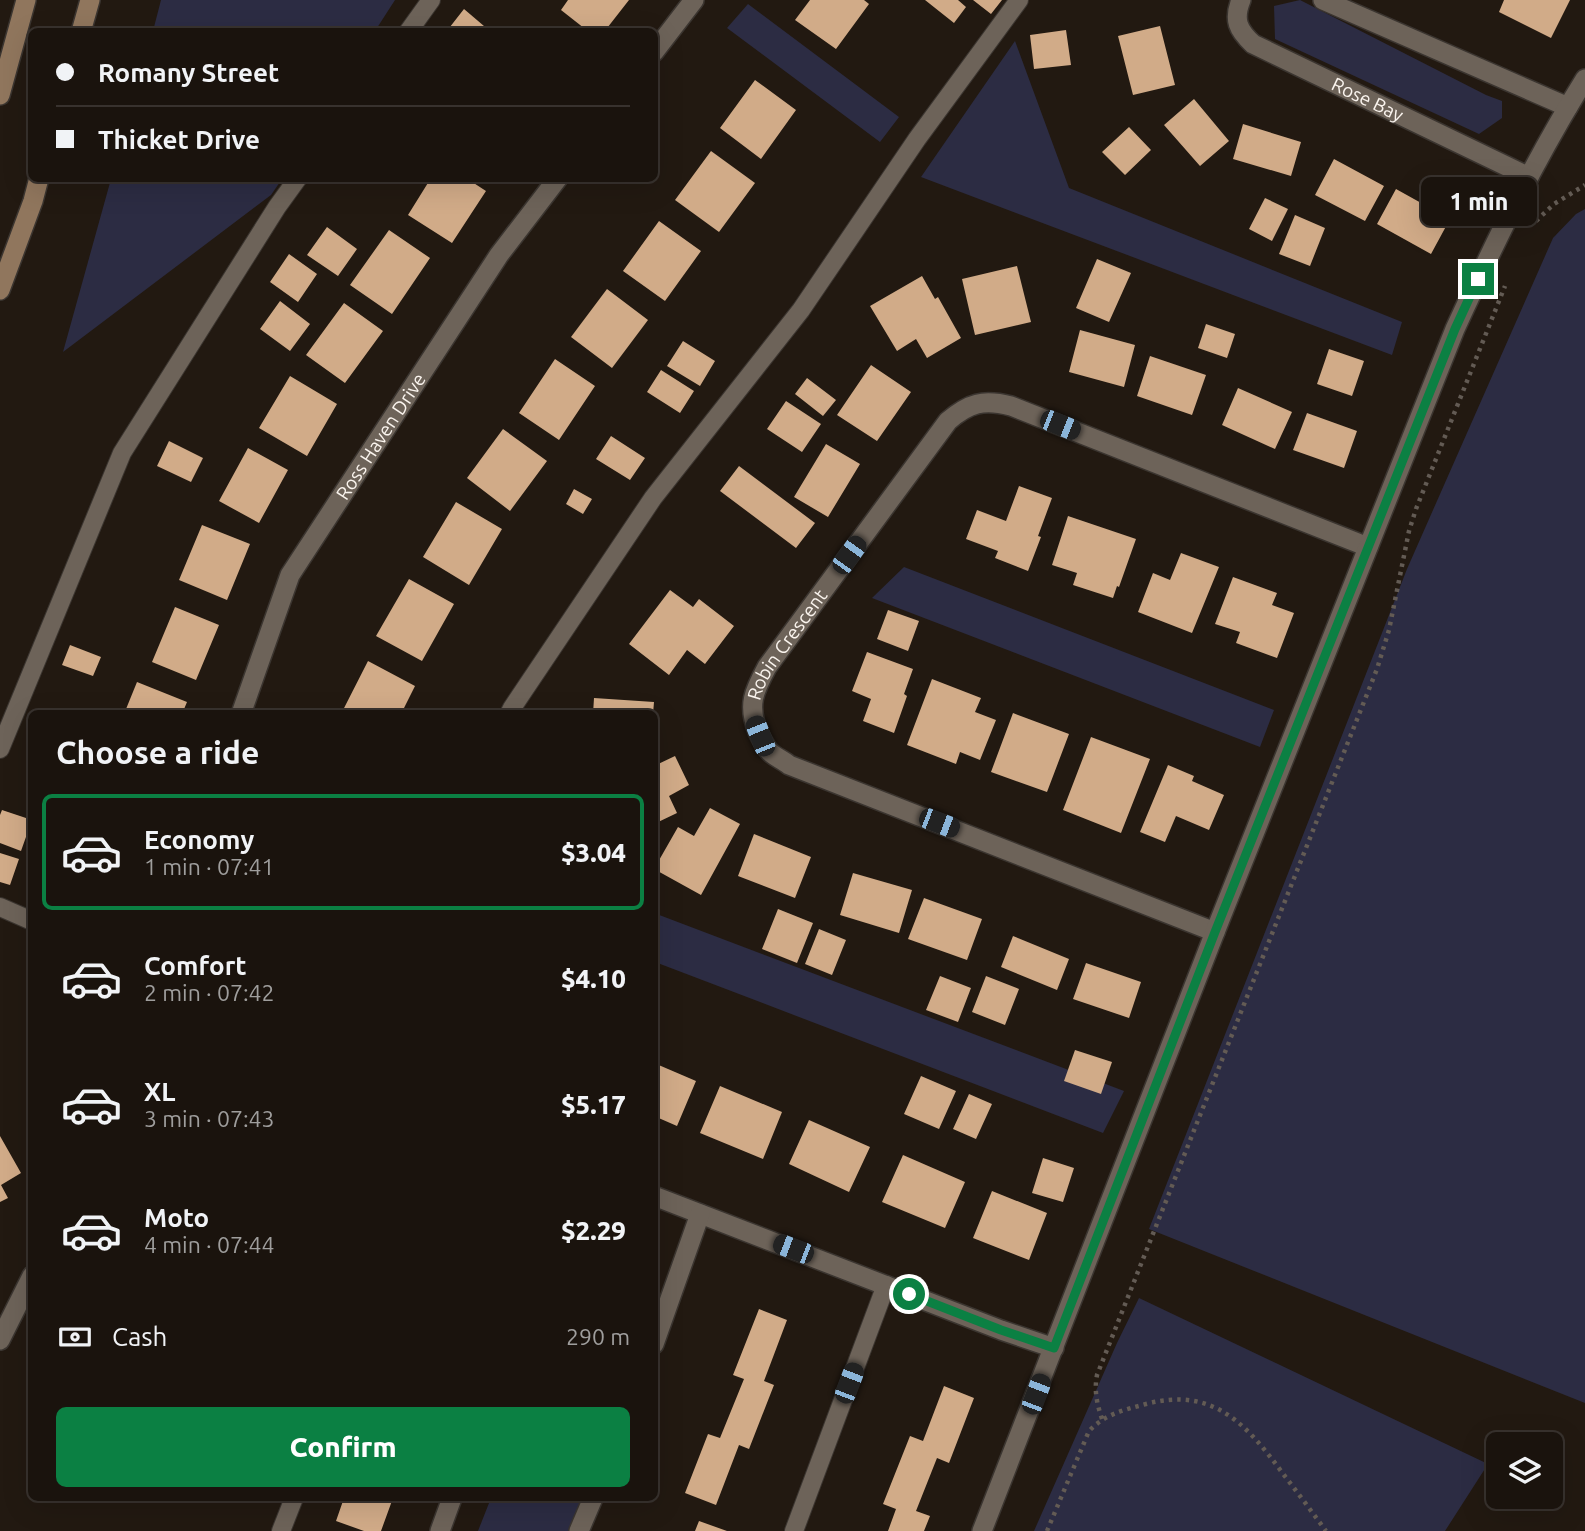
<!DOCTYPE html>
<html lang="en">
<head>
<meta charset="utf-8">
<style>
  :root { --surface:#1a130d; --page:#27201b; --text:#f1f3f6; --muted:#9f9e9d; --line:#38322e; --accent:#0b8043 }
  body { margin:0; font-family:Ubuntu,sans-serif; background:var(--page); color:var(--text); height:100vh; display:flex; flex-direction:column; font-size:26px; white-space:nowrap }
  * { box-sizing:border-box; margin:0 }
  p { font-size:23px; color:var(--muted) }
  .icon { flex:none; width:38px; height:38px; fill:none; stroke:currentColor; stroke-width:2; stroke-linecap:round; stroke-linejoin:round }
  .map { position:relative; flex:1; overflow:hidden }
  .details { position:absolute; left:28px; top:710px; width:630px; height:791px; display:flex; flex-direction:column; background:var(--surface); border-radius:10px; box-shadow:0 7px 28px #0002,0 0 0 2px var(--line) }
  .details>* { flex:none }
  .guide { position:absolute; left:28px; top:28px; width:630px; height:154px; border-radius:10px; box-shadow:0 7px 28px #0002,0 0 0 2px var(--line); display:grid; align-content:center; height:154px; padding:0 28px; background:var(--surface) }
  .fabs { position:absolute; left:1486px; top:1432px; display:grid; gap:14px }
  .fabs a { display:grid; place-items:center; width:77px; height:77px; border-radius:10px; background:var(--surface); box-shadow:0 7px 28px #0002,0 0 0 2px var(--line); font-size:35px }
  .end { position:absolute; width:32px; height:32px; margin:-16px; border:9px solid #0b8043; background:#fff; box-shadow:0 0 0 4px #fff }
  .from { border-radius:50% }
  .bubble { position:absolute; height:49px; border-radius:10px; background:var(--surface); box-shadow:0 7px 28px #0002,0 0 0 2px var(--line); font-size:23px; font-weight:800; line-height:49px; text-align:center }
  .car { position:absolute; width:21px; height:42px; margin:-21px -10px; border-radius:9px; box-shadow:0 0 5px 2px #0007; background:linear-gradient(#222 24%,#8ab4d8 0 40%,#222 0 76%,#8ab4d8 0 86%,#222 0) }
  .guide b { display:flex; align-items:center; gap:24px; height:66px; font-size:26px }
  .guide b+b { border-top:2px solid var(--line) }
  .guide i { width:18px; height:18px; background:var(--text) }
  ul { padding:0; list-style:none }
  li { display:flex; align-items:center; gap:21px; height:116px; margin:0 14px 10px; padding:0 14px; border:4px solid transparent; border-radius:10px }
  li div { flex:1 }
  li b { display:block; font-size:26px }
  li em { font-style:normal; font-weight:800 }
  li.active { border-color:var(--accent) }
  li>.icon { width:63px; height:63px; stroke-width:1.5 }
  h2 { padding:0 28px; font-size:32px; line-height:84px }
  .pay { display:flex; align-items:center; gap:18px; height:77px; padding:0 28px; font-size:26px }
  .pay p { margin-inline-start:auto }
  .cta { display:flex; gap:14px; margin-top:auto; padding:14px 28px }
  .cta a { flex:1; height:80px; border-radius:10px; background:var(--accent); color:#fff; font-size:28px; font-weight:800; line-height:80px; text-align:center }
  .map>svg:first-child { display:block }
  .green { fill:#2c2c43 }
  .building { fill:#d1ab88 }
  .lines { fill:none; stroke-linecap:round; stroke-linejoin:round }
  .service-casing { stroke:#3b3530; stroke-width:20 }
  .minor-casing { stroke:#3b3530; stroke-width:22 }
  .secondary-casing { stroke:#3b3530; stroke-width:22 }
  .path { stroke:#635b54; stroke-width:4.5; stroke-dasharray:3.5 5; stroke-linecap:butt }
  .service { stroke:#6d6359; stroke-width:18 }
  .minor { stroke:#6d6359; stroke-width:19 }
  .secondary { stroke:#90765d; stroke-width:19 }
  .route { stroke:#0b8043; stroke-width:9 }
  .labels { text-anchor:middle; stroke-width:7; stroke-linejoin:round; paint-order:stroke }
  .street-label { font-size:19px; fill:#faf4ee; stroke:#191008 }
</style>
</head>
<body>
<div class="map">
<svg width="1585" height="1531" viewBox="0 0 1585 1531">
  <rect width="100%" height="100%" fill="#221911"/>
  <path class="green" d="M 161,0 L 395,0 L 375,31 L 153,31 Z
    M 1300,0 L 1486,95 L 1502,101 L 1502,118 L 1479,134 L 1275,39 L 1274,6 Z
    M 748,4 L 899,117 L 880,142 L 727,28 Z
    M 1015,41 L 1069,188 L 1402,322 L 1392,355 L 921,177 Z
    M 111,179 L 282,179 L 271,195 L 63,352 Z
    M 1585,209 L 1585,1403 L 1149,1229 L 1407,569 L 1553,238 L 1576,214 Z
    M 904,567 L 1274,710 L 1260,747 L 872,598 Z
    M 654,913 L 1124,1091 L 1103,1133 L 655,962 Z
    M 1139,1298 L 1488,1464 L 1445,1531 L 1034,1531 L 1117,1343 Z
    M 491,1498 L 582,1498 L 568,1531 L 478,1531 Z"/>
  <path class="building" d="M 568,0 L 629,0 L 604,32 L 589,32 L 561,10 Z
    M 810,0 L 864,0 L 869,4 L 836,49 L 795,20 Z
    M 925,0 L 958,0 L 966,7 L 954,23 Z
    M 973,0 L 1002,0 L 991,14 Z
    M 1504,0 L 1570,0 L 1551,38 L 1499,12 Z
    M 464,9 L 491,32 L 446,32 Z
    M 1160,26 L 1175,85 L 1133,95 L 1118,36 Z
    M 1066,30 L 1071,65 L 1034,69 L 1030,35 Z
    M 755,80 L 796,110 L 761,159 L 720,128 Z
    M 1194,99 L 1229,141 L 1200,166 L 1164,125 Z
    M 1243,124 L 1301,142 L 1291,176 L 1233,159 Z
    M 1129,127 L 1151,150 L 1125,175 L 1102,152 Z
    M 711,151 L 755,183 L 719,232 L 675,200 Z
    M 1334,159 L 1384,186 L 1365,221 L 1315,195 Z
    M 431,178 L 466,178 L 486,191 L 452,243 L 408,215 Z
    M 1396,189 L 1450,219 L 1431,254 L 1377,224 Z
    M 1265,198 L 1288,209 L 1272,241 L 1249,229 Z
    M 1295,215 L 1325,228 L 1310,266 L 1279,254 Z
    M 659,221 L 701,251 L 665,301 L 623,271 Z
    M 327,227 L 357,249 L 338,276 L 307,255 Z
    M 389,230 L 430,258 L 392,314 L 350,285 Z
    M 289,254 L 317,274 L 298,302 L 270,282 Z
    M 1097,259 L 1131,273 L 1109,322 L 1076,308 Z
    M 1017,266 L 1031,322 L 975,335 L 962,279 Z
    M 922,276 L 935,299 L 938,297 L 961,338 L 927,358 L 916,339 L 897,351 L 870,306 Z
    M 607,289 L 648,320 L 612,368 L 571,337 Z
    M 280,301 L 310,324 L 290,351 L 260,329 Z
    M 344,303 L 383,331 L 345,383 L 306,355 Z
    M 1206,324 L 1235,334 L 1227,358 L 1198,348 Z
    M 1080,330 L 1135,345 L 1124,387 L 1069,372 Z
    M 683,341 L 715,361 L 700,386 L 667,366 Z
    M 1329,349 L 1364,361 L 1352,396 L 1317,384 Z
    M 1150,356 L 1206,375 L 1192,415 L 1137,396 Z
    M 555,359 L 595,386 L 559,440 L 519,413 Z
    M 871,365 L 911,392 L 877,441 L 837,415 Z
    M 661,370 L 694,391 L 680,413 L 647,392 Z
    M 290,376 L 337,404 L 307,456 L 259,428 Z
    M 807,378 L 836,400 L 823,416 L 795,394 Z
    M 1238,388 L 1292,412 L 1275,449 L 1222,425 Z
    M 786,401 L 821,424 L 802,452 L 767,429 Z
    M 1307,413 L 1357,431 L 1344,468 L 1293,450 Z
    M 503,429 L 547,461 L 510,511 L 467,478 Z
    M 611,436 L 645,458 L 630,480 L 596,459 Z
    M 169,441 L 203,458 L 191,482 L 157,466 Z
    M 826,444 L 860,464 L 828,517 L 794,497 Z
    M 248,448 L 288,470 L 259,523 L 219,501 Z
    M 739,466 L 815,523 L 796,548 L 720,491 Z
    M 1019,486 L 1052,498 L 1038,536 L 1041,537 L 1028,571 L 995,558 L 998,551 L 966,539 L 977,510 L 1006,521 Z
    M 574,489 L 592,499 L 583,514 L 566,504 Z
    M 456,502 L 502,529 L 469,585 L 423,557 Z
    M 1068,516 L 1136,539 L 1119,587 L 1117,586 L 1113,598 L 1073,585 L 1077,573 L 1052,565 Z
    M 202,525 L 250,544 L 227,600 L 179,580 Z
    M 1181,553 L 1219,567 L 1192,633 L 1138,612 L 1153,573 L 1170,580 Z
    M 1233,577 L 1277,593 L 1272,605 L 1294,613 L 1277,658 L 1236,643 L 1240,632 L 1215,624 Z
    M 409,579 L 454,604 L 422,661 L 376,636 Z
    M 670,590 L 693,607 L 699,599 L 734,626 L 705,664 L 687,650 L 669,675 L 629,644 Z
    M 175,607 L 219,625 L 196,680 L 152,662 Z
    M 888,610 L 919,621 L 908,651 L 877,639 Z
    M 70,645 L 101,657 L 93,676 L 62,665 Z
    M 867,652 L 913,669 L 904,694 L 907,696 L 894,733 L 863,721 L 871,699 L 852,691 Z
    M 368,661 L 415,686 L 401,714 L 341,714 Z
    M 932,679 L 981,698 L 975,712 L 996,720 L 980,760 L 960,752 L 956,764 L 907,745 Z
    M 137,682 L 187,702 L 182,714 L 124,714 Z
    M 594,698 L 654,702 L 653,714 L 593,714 Z
    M 1013,713 L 1069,734 L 1047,792 L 991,772 Z
    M 1091,737 L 1150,759 L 1121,833 L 1063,810 Z
    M 675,756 L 689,785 L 669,796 L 677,813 L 654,824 L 654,766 Z
    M 1168,765 L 1194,776 L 1192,781 L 1224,795 L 1209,830 L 1176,816 L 1165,842 L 1140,832 Z
    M 710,808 L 740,824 L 701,895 L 654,869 L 678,827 L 694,836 Z
    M 2,810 L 32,820 L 21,851 L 0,843 L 0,815 Z
    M 754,834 L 811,857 L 795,898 L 738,876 Z
    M 0,853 L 19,859 L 10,885 L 0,882 Z
    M 853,873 L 912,890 L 899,933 L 840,915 Z
    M 924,898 L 982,919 L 967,960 L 908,939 Z
    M 778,909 L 813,923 L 797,963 L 762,949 Z
    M 819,929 L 846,940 L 832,975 L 805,964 Z
    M 1013,936 L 1069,959 L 1057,990 L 1001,967 Z
    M 1086,963 L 1141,982 L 1129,1018 L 1073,999 Z
    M 940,976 L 971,988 L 958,1022 L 926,1010 Z
    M 986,976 L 1019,989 L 1005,1025 L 972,1012 Z
    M 1075,1050 L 1112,1062 L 1101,1094 L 1064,1081 Z
    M 654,1063 L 696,1081 L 677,1126 L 654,1116 Z
    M 921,1076 L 956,1091 L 939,1129 L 904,1114 Z
    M 720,1086 L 782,1112 L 763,1159 L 700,1133 Z
    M 969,1094 L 992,1104 L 976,1139 L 953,1129 Z
    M 809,1120 L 870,1147 L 849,1192 L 789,1164 Z
    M 0,1136 L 21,1173 L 1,1185 L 8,1198 L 0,1202 Z
    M 903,1155 L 965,1182 L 945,1228 L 882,1202 Z
    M 1043,1158 L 1074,1168 L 1063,1202 L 1032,1193 Z
    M 992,1191 L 1047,1213 L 1029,1260 L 973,1238 Z
    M 759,1309 L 787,1320 L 764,1381 L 774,1385 L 749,1449 L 739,1445 L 716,1505 L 685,1493 L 708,1434 L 720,1438 L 744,1379 L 733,1375 Z
    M 944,1386 L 974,1398 L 949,1463 L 937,1458 L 916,1511 L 930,1516 L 924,1531 L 888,1531 L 896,1509 L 883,1504 L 910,1436 L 923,1441 Z
    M 344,1498 L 393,1498 L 381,1531 L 364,1531 L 336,1521 Z
    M 699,1521 L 727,1531 L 695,1531 Z"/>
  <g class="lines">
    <g class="service-casing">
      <path id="service" d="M 408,32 L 431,0
        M 509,714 L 512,708 L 653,498 L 801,310 L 917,139 L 1019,0
        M 0,749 L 122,453 L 277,207 L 298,178
        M 0,907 L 32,921
        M 281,1531 L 294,1498
        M 794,1531 L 886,1285"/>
    </g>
    <g class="minor-casing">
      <g id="minor">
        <path id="s1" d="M 1241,0 C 1233,20 1238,30 1253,44 L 1529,177"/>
        <path d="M 1323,0 L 1568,107"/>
        <path d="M 654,52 L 694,0"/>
        <path id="s2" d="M 241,714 L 290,575 L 499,255 L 558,178"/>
        <path id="s3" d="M 1215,932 L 789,765 C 783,760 775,757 770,752 C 765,747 761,738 758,732 C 747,705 754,691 767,667 L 948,421 C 969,403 983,399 1011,406 L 1368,547"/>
        <path d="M 654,1196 L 1001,1330 L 1054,1348"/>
        <path d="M 0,1340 L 32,1276"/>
        <path d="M 654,1344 L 700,1214"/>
        <path d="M 440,1531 L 452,1498"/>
        <path d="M 579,1531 L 593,1498"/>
        <path d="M 982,1531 L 1215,932 L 1455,329 C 1494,244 1535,159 1585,79"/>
      </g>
    </g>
    <g class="secondary-casing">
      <path id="secondary" d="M 81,32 L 90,0
        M 0,95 L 26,0
        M 0,290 L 33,201 L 39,178"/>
    </g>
    <path class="path" d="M 1536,221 L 1554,204 L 1585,185
      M 1102,1419 C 1097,1404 1094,1391 1097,1375 L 1377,669 L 1389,630 L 1409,531 L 1416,509 L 1505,286
      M 1047,1531 L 1089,1431 C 1105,1414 1124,1410 1146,1404 C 1214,1386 1247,1425 1284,1475 C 1298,1493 1312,1512 1326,1531"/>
    <use href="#service" class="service"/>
    <use href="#minor" class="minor"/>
    <use href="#secondary" class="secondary"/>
  </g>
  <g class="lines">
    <path class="route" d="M 909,1294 L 1001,1330 L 1054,1348 L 1215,932 L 1455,329 L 1478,279"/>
  </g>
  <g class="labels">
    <g class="street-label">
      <text dy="7" stroke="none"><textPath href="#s1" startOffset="177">Rose Bay</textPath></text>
      <text dy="7" stroke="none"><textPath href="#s2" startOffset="313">Ross Haven Drive</textPath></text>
      <text dy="7" stroke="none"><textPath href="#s3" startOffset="602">Robin Crescent</textPath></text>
    </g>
  </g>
</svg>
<div class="fabs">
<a><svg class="icon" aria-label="layers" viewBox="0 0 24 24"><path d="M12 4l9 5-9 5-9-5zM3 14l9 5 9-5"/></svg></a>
</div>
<i class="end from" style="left:909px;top:1294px"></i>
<i class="end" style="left:1478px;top:279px"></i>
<div class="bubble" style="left:1421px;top:177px;width:116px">1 min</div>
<i class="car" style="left:1060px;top:425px;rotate:112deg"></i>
<i class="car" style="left:849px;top:555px;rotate:36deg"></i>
<i class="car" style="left:760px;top:736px;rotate:338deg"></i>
<i class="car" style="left:939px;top:823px;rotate:111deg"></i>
<i class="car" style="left:793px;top:1249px;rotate:291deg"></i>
<i class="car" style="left:849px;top:1383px;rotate:21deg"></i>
<i class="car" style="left:1036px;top:1394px;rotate:21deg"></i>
<div class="guide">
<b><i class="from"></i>Romany Street</b>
<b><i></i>Thicket Drive</b>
</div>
<section class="details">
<h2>Choose a ride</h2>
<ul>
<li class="active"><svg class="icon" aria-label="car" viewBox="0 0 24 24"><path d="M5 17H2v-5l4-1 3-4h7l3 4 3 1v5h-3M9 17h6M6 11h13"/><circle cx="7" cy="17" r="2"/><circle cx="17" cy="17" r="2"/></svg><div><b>Economy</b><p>1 min · 07:41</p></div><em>$3.04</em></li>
<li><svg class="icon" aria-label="car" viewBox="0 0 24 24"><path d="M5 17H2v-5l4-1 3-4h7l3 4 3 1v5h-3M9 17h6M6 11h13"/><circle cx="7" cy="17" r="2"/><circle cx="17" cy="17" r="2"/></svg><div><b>Comfort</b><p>2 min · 07:42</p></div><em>$4.10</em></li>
<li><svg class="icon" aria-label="car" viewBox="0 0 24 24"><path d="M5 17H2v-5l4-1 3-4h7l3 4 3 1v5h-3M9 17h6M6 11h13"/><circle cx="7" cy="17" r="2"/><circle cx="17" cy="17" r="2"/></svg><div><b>XL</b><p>3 min · 07:43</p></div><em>$5.17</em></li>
<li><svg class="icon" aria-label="car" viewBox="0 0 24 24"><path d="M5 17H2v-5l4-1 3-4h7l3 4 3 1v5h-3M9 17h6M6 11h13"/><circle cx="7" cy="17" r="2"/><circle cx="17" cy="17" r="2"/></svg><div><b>Moto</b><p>4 min · 07:44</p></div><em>$2.29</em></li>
</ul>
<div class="pay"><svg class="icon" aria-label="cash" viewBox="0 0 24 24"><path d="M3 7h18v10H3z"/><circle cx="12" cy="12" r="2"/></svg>Cash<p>290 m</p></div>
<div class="cta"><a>Confirm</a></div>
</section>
</div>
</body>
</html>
